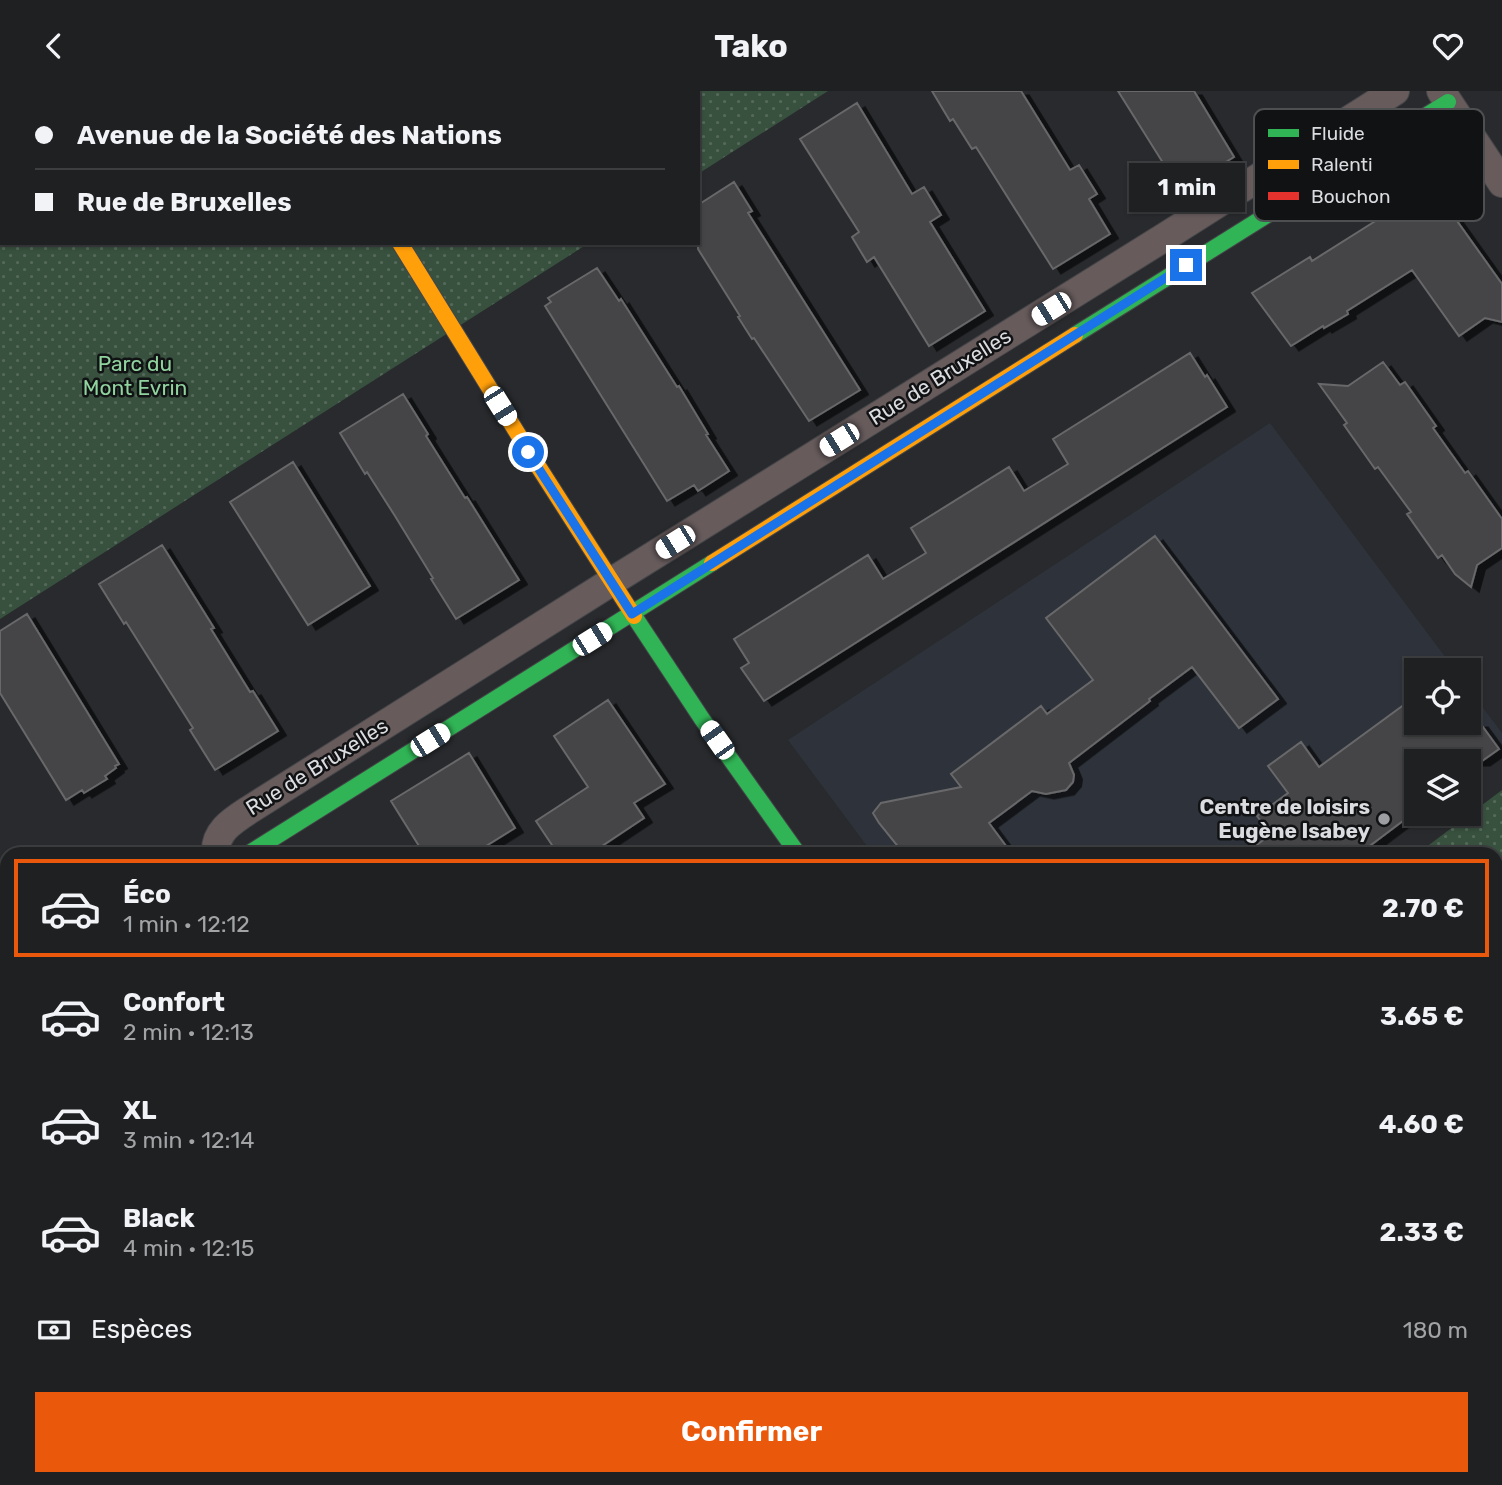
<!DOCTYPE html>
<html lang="fr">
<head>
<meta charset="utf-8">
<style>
  :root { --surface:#1e2022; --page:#2b2d2f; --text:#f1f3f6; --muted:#a1a3a5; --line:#3c3e40; --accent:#ea580c }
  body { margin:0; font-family:Rubik,sans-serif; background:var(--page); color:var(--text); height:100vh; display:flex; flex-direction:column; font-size:26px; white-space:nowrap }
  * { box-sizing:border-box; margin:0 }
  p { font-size:23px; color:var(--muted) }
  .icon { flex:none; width:38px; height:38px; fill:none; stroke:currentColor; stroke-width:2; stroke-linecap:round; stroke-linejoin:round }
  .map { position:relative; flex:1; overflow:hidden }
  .drawer { position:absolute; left:0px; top:756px; width:1503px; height:639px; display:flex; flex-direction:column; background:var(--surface); border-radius:21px 21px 0 0; box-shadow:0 2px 5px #0004,0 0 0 2px var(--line) }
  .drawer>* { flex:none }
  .hud { position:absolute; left:0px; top:0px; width:700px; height:154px; box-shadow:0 2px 5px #0004,0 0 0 2px var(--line); display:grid; align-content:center; height:154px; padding:0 35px; background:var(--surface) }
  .fabs { position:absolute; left:1404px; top:567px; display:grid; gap:14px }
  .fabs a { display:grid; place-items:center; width:77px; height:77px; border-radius:0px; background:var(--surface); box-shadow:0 2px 5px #0004,0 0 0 2px var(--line); font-size:35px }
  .end { position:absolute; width:32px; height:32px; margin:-16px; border:9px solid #1a73e8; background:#fff; box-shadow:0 0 0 4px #fff }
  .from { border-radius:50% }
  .bubble { position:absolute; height:49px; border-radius:0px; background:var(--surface); box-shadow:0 2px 5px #0004,0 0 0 2px var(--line); font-size:23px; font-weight:700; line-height:49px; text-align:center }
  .car { position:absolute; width:21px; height:42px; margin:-21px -10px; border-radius:9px; box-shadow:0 0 5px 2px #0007; background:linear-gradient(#fff 24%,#345 0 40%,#fff 0 76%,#345 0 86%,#fff 0) }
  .hud b { display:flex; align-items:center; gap:24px; height:66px; font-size:26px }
  .hud b+b { border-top:2px solid var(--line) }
  .hud i { width:18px; height:18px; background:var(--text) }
  ul { padding:12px 0 0; list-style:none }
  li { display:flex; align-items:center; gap:21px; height:98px; margin:0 14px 10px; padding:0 21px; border:4px solid transparent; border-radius:0px }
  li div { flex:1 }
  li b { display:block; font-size:26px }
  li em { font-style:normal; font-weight:700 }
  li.current { border-color:var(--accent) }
  li>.icon { width:63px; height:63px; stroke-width:1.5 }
  .pay { display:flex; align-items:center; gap:18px; height:77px; padding:0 35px; font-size:26px }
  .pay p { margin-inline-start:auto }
  .button { display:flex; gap:14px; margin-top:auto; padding:14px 35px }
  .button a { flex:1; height:80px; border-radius:0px; background:var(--accent); color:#fff; font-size:28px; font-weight:700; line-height:80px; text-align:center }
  header { display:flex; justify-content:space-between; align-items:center; height:91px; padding:0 35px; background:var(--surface); font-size:32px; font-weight:700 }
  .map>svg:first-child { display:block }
  .built { fill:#2e333b }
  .park { fill:url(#park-dots) }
  .building { fill:#444446; stroke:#68686a; stroke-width:2; filter:url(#shadow) }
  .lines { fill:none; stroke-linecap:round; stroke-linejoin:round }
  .street-casing { stroke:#454649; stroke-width:30 }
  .fast-casing { stroke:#454649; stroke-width:18 }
  .slow-casing { stroke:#454649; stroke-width:18 }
  .jam-casing { stroke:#454649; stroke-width:18 }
  .street { stroke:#675b5c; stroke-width:28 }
  .fast { stroke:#30b455; stroke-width:16 }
  .slow { stroke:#ff9f0a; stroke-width:16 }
  .jam { stroke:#e5322d; stroke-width:16 }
  .route { stroke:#1a73e8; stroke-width:9 }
  .poi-dot { fill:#9c9ea1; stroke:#111214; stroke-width:2.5 }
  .labels { text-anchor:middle; stroke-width:5; stroke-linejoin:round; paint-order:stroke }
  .park-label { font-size:21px; fill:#90d39f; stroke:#111214 }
  .street-label { font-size:21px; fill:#dadcdf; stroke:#111214 }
  .poi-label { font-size:21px; font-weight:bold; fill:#dadcdf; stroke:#111214; text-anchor:end }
  .key { fill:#111214; stroke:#4d4f51; stroke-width:2 }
  .key-label { font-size:19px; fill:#dadcdf }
</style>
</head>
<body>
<header><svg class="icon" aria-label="back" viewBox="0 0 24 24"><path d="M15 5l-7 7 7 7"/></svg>Tako<svg class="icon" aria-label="heart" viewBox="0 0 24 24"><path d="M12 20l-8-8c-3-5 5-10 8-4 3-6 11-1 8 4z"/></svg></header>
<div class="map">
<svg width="1502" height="1394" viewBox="0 0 1502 1394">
  <defs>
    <pattern id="park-dots" width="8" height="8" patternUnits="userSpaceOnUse" patternTransform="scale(1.75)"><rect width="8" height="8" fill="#38503e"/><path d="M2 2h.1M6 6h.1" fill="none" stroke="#546959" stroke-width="1.8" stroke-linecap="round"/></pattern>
    <filter id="shadow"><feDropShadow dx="8" dy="4.5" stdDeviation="0" flood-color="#0009"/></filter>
  </defs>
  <rect width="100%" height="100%" fill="#282a2d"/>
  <path class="built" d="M 1270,332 L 1455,579 L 1416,579 L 1416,632 L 1468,632 L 1468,597 L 1502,642 L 1502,655 L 1468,680 L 1468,670 L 1416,670 L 1359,763 L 873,763 L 788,649 Z"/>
  <path class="park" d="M 225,0 L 828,0 L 698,83 L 698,2 L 222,2 Z
    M 0,127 L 2,127 L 2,152 L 589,152 L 0,528 Z
    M 1502,699 L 1502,813 L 1496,818 L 1496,763 L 1417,763 Z
    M 0,1038 L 7,1048 L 7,1377 L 0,1368 Z
    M 15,1388 L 239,1388 L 243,1394 L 20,1394 Z"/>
  <path class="building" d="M 932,0 L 1021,0 L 1070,79 L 1079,74 L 1097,103 L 1089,108 L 1110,143 L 1053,178 L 976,56 L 972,58 L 953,28 L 950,30 Z
    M 1118,0 L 1194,0 L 1234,66 L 1180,99 Z
    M 857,12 L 912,103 L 924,96 L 941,124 L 930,131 L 985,220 L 929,255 L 874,166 L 867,171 L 852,146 L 859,141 L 800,48 Z
    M 1415,71 L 1502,193 L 1502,231 L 1485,227 L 1459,245 L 1412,179 L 1347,220 L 1348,223 L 1324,237 L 1323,235 L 1291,255 L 1252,202 L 1310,166 L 1312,170 L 1377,129 L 1360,105 Z
    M 734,91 L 752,120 L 748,122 L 860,299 L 809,330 L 754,247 L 752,248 L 738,226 L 740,225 L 698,158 L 698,114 Z
    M 597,177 L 619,210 L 621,208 L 677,296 L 679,295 L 708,343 L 706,344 L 729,380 L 698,400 L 694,394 L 667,410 L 545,215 L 551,211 L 548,207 Z
    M 1190,262 L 1205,286 L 1207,284 L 1227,316 L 764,610 L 741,577 L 749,572 L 734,548 L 868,464 L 883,488 L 926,462 L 911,437 L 1009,376 L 1024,400 L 1068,373 L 1053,348 Z
    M 1383,271 L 1400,294 L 1405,291 L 1436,335 L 1433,337 L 1465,382 L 1468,380 L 1502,428 L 1502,457 L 1477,474 L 1471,496 L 1455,483 L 1442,464 L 1438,467 L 1407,423 L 1411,421 L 1378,376 L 1375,378 L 1344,334 L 1347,332 L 1319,293 L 1348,295 Z
    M 403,303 L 428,343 L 426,345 L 465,407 L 467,406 L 519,489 L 456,528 L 431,488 L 433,487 L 395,425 L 367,381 L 365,383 L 340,342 Z
    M 293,371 L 370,495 L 308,534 L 230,411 Z
    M 1155,445 L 1278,608 L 1239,637 L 1192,576 L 1149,608 L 1150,610 L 1069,672 L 1074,684 L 1073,691 L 1066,699 L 1046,703 L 1032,700 L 989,732 L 1012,763 L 904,763 L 879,732 L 873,722 L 881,712 L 961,696 L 951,683 L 1041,615 L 1047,623 L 1093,589 L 1046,527 Z
    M 162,454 L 214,537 L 211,538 L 250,601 L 253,600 L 278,640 L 215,679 L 190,639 L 193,637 L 126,531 L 124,533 L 99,493 Z
    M 27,523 L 119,673 L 115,675 L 116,677 L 105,685 L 107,688 L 84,702 L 82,699 L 66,709 L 0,602 L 0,540 Z
    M 1416,605 L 1416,632 L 1480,632 L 1499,658 L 1482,670 L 1416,670 L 1416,720 L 1359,763 L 1245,763 L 1271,743 L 1257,725 L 1288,702 L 1268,675 L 1301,651 L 1319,676 Z
    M 608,609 L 665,693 L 634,712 L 644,727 L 590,763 L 558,763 L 536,730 L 588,696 L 554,645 Z
    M 469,662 L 515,737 L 473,763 L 424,763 L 391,710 Z"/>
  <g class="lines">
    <g class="street-casing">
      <path id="street" d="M 1441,0 L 1502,92
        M 216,763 C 214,741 232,730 249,719 L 611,491 L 1168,144 L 1395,0
        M 1496,873 L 1502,868
        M 645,1388 L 650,1394
        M 878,1394 L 885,1388"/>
    </g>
    <g class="fast-casing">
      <path id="fast" d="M 312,0 L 313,2
        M 1075,244 L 1448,11
        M 634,525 L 702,628 L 798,763
        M 248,763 L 712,472
        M 1445,1394 L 1452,1388
        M 1484,1394 L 1491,1388"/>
    </g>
    <g class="slow-casing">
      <path id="slow" d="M 400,152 L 529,361 L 634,525
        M 712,472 L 1075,244
        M 1277,1388 L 1282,1394"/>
    </g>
    <g class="jam-casing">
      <path id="jam" d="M 1496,1349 L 1502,1344"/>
    </g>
    <use href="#street" class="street"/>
    <use href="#fast" class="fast"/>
    <use href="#slow" class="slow"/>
    <use href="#jam" class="jam"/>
  </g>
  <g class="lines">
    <path class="route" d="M 528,361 L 632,523 L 1186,174"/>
  </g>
  <circle class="poi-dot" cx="1384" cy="728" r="7"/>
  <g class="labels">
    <g class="park-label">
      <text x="135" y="280">Parc du<tspan x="135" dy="24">Mont Evrin</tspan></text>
    </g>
    <g class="street-label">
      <text transform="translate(940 286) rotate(-32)" y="7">Rue de Bruxelles</text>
      <text transform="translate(317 676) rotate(-32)" y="7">Rue de Bruxelles</text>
    </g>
    <g class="poi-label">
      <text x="1370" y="723">Centre de loisirs<tspan x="1370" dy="24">Eugène Isabey</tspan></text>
    </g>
  </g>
  <rect x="1254" y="18" width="230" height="112" rx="10" class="key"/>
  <rect x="1268" y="38" width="31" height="8" fill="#30b455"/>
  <rect x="1268" y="69" width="31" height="9" fill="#ff9f0a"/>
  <rect x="1268" y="101" width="31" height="8" fill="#e5322d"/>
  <g class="key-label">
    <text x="1311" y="49">Fluide</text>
    <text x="1311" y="80">Ralenti</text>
    <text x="1311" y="112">Bouchon</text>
  </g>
</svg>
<div class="fabs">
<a><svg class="icon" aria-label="locate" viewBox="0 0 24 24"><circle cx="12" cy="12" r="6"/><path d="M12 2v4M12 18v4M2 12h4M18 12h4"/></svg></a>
<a><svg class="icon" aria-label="layers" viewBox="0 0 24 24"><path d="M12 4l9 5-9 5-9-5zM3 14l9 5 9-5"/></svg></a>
</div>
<i class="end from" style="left:528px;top:361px"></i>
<i class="end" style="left:1186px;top:174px"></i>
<div class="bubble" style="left:1129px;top:72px;width:116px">1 min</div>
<i class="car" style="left:1051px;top:218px;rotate:238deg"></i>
<i class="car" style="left:500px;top:315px;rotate:148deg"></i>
<i class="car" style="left:839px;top:349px;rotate:238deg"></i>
<i class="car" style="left:675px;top:451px;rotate:238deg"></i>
<i class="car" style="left:592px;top:548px;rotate:58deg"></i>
<i class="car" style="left:430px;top:649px;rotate:58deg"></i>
<i class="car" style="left:717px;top:649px;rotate:325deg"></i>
<div class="hud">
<b><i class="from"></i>Avenue de la Société des Nations</b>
<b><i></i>Rue de Bruxelles</b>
</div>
<section class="drawer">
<ul>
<li class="current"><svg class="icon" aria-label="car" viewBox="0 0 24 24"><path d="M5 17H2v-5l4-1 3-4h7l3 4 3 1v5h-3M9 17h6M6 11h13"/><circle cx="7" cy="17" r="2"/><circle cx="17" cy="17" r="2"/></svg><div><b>Éco</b><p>1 min · 12:12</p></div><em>2.70 €</em></li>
<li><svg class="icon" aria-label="car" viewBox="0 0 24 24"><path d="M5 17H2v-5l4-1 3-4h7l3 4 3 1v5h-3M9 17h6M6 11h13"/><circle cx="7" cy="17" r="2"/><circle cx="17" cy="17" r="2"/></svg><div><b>Confort</b><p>2 min · 12:13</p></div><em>3.65 €</em></li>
<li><svg class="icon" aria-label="car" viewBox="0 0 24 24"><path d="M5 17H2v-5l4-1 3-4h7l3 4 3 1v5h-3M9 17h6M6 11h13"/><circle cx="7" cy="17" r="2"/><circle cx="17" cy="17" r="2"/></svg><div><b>XL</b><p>3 min · 12:14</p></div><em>4.60 €</em></li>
<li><svg class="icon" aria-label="car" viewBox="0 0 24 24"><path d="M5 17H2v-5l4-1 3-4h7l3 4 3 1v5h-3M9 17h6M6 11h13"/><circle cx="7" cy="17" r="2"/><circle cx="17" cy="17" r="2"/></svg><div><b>Black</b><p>4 min · 12:15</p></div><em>2.33 €</em></li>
</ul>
<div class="pay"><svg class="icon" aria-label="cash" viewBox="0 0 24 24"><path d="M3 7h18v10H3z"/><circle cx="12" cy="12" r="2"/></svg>Espèces<p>180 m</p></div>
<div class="button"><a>Confirmer</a></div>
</section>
</div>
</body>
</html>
